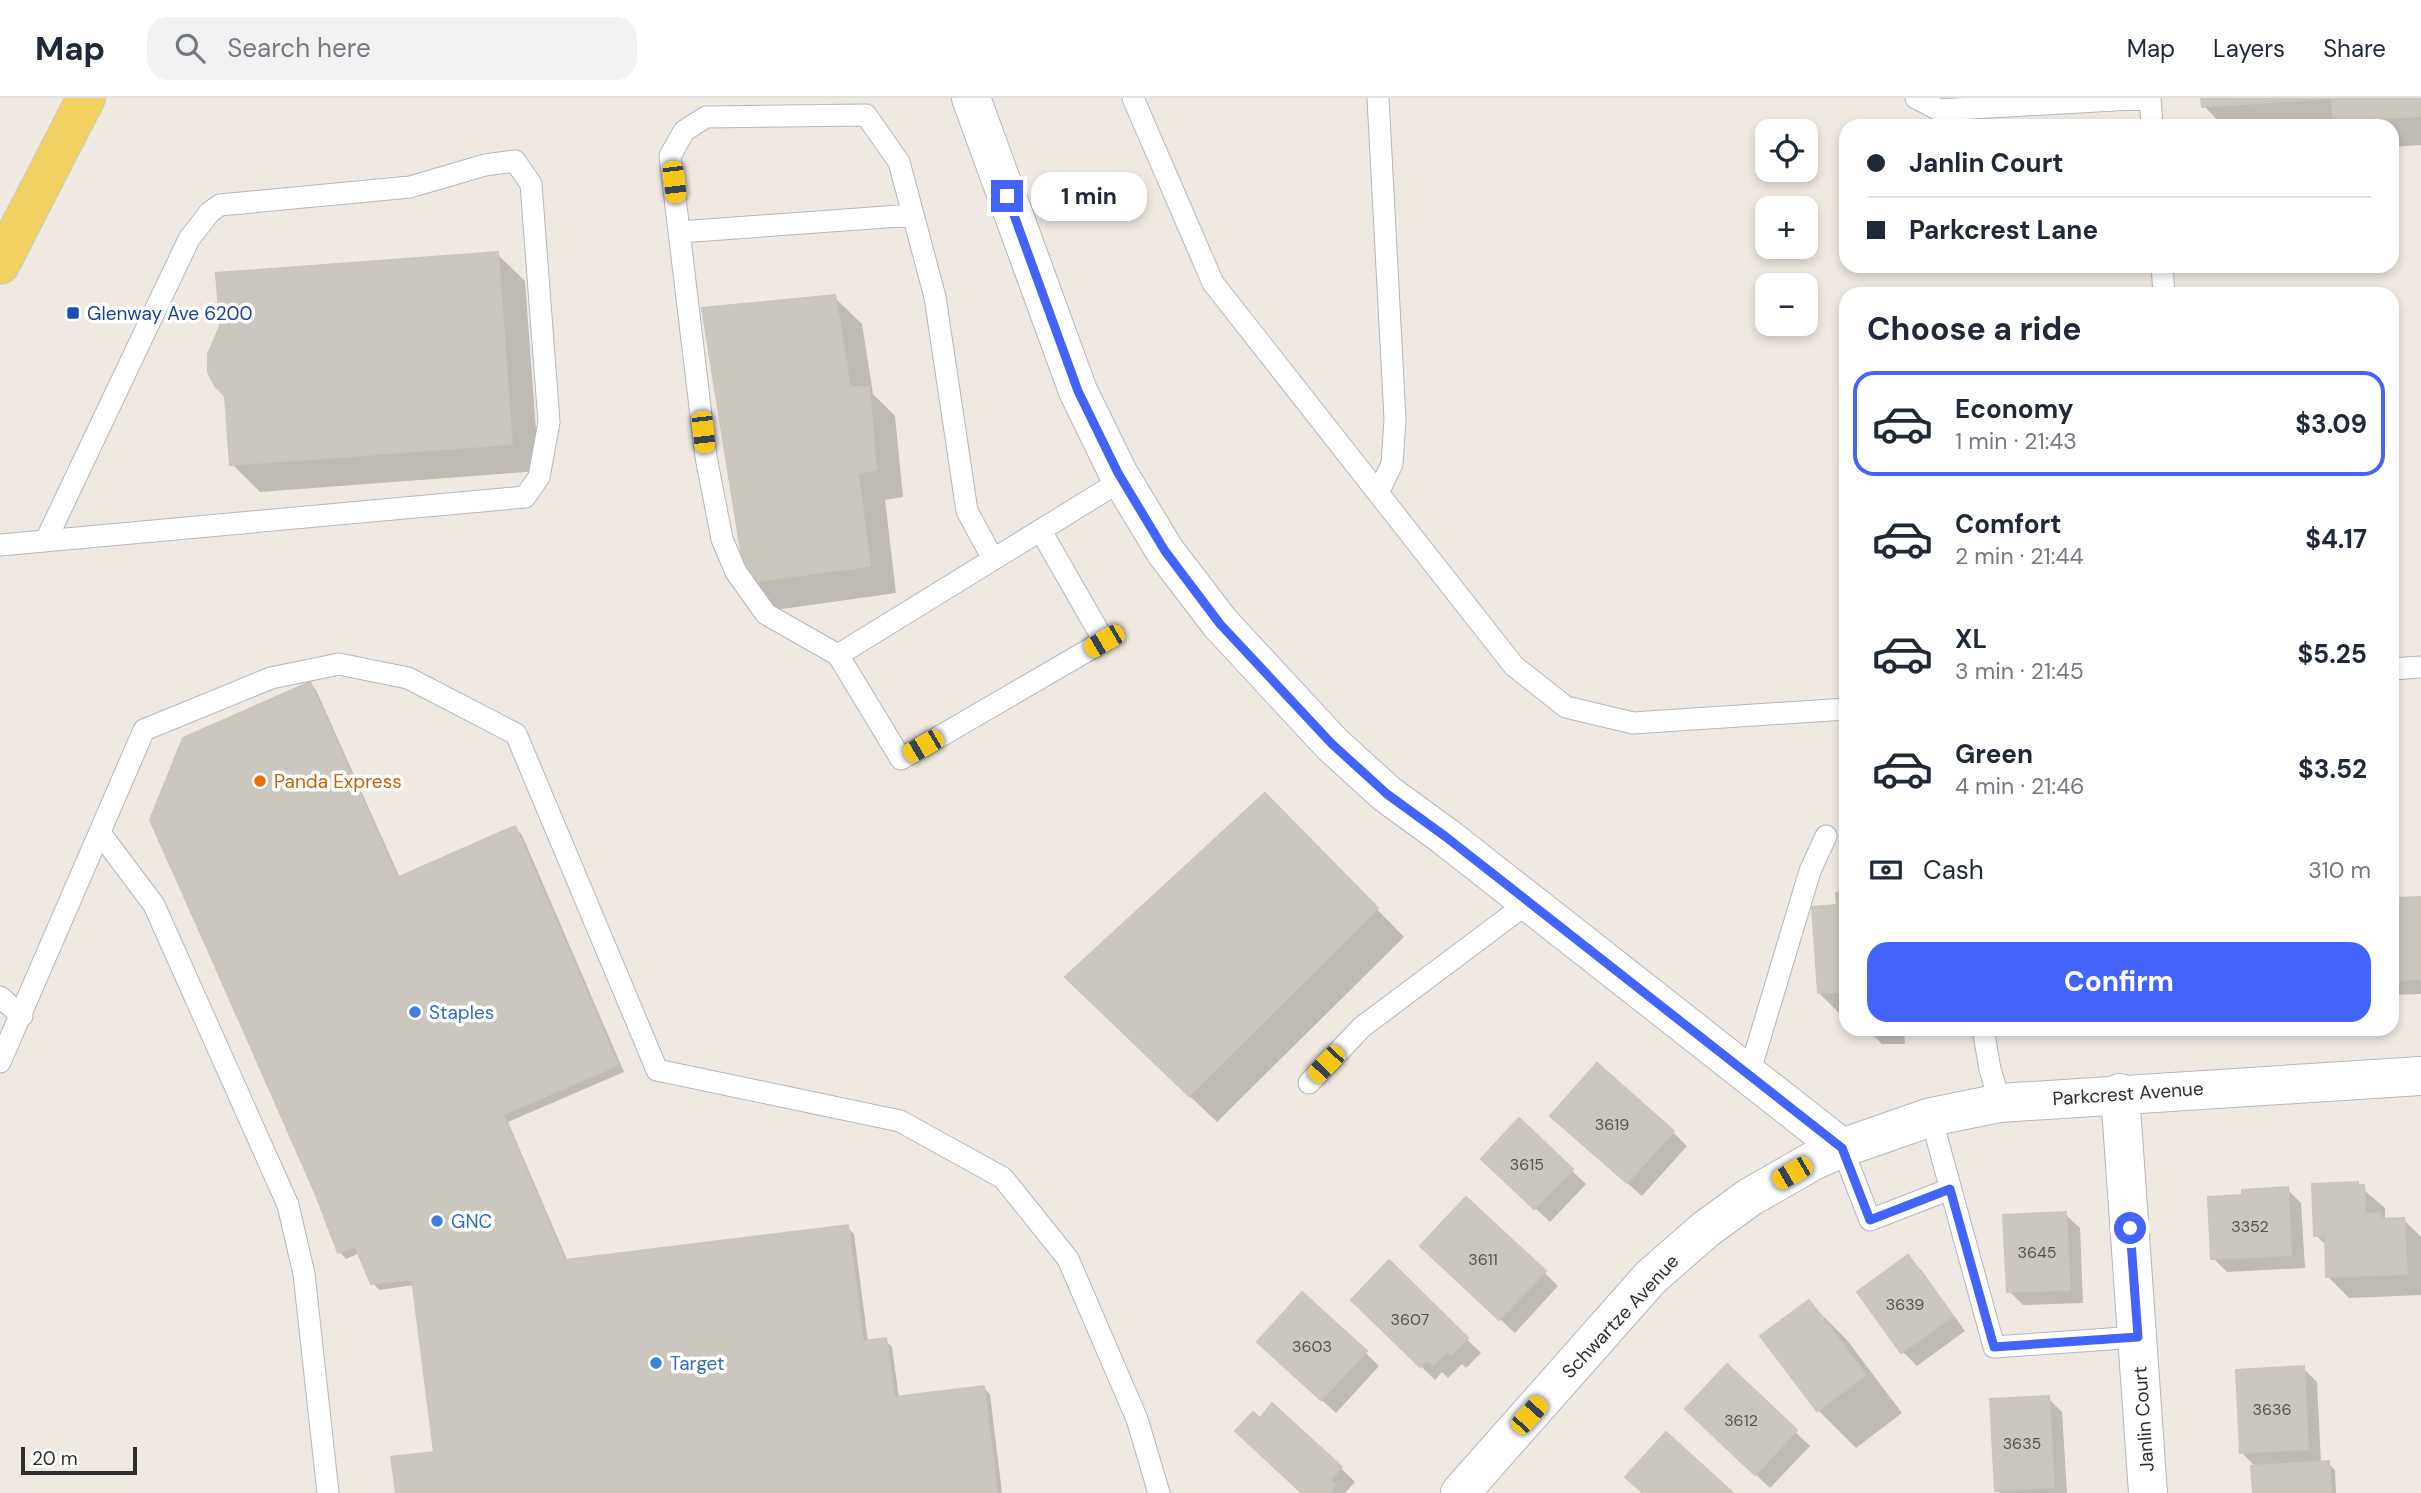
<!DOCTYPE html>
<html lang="en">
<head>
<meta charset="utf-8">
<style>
  :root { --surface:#fff; --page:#f2f2f3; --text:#1f2937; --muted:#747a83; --line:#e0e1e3; --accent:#4264fb }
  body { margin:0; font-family:"DM Sans",sans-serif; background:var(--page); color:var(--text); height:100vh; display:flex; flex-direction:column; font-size:26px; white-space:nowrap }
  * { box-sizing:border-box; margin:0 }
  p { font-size:23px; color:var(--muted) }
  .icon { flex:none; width:38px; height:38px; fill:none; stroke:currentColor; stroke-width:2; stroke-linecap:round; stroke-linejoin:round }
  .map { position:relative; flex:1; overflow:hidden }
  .side { position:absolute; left:1839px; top:189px; width:560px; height:749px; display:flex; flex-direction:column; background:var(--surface); border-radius:21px; box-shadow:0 4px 10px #0003 }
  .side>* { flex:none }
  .hud { position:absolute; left:1839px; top:21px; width:560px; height:154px; border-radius:21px; box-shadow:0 4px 10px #0003; display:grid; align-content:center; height:154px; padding:0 28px; background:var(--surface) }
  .tools { position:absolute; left:1755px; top:21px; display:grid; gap:14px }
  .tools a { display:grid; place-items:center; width:63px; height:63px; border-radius:14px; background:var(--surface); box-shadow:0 4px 10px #0003; font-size:35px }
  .scale { position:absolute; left:21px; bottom:18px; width:116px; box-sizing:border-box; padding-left:7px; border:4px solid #2e2e2e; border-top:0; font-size:19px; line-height:24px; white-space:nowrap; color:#2e2e2e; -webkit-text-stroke:5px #fff; paint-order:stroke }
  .end { position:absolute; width:32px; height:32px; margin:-16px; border:9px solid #4264fb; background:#fff; box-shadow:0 0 0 4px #fff }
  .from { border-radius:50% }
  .bubble { position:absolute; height:49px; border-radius:21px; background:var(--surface); box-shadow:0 4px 10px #0003; font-size:23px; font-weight:700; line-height:49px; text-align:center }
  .car { position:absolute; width:21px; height:42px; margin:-21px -10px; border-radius:9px; box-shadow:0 0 5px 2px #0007; background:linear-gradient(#f5c518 24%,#345 0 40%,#f5c518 0 76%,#345 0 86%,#f5c518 0) }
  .hud b { display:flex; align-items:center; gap:24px; height:66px; font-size:26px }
  .hud b+b { border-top:2px solid var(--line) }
  .hud i { width:18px; height:18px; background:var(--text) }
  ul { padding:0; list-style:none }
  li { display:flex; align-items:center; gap:21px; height:105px; margin:0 14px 10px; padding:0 14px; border:4px solid transparent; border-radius:21px }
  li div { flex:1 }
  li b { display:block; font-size:26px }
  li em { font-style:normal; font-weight:700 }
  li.selected { border-color:var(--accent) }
  li>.icon { width:63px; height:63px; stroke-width:1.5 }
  h2 { padding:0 28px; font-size:32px; line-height:84px }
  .pay { display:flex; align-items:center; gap:18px; height:77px; padding:0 28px; font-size:26px }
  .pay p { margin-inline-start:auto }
  .cta { display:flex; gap:14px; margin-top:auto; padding:14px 28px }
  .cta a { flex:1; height:80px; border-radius:21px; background:var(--accent); color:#fff; font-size:28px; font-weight:700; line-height:80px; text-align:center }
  header { display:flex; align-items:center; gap:42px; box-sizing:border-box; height:98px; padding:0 35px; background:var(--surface); border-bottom:2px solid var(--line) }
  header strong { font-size:33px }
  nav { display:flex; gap:38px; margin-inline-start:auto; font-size:24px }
  .search { width:490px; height:63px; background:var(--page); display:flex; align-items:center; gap:18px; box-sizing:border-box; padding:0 24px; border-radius:21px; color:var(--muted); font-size:26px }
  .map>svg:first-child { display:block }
  .shadow { fill:#0003 }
  .building { fill:#cbc7bf; stroke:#cbc5ba; stroke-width:2 }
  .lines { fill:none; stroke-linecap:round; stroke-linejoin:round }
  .lane-casing { stroke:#b4b7c1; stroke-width:23 }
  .street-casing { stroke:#b4b7c1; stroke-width:40 }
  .primary-casing { stroke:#c9c9c9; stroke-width:40 }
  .lane { stroke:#fff; stroke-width:21 }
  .street { stroke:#fff; stroke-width:38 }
  .primary { stroke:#f2d163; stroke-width:38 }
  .route { stroke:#4264fb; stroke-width:9 }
  .transit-dot { fill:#1a4fb4; stroke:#fff; stroke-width:2.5 }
  .food-dot { fill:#e8710a; stroke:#fff; stroke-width:2.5 }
  .shop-dot { fill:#3f7fe0; stroke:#fff; stroke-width:2.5 }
  .labels { text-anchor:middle; stroke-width:7; stroke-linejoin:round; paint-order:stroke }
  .number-label { font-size:16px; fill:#555452 }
  .transit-label { font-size:19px; fill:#164399; stroke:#fff; text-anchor:start }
  .food-label { font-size:19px; fill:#c56008; stroke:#fff; text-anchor:start }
  .shop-label { font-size:19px; fill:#366cbe; stroke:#fff; text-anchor:start }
  .street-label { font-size:19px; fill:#2e2e2e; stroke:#fff }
</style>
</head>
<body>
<header>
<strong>Map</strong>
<div class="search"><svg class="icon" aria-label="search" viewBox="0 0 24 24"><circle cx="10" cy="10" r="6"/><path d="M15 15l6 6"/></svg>Search here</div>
<nav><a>Map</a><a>Layers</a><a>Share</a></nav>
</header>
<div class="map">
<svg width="2421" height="1395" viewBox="0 0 2421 1395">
  <rect width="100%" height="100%" fill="#efe9e1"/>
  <path class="shadow" d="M 2203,0 L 2421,0 L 2421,47 L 2392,49 L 2392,28 L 2223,28 L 2204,8 Z
    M 497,156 L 525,183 L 539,373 L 260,394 L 232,366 L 227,297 Z
    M 834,199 L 862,226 L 873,296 L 895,318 L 903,399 L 885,402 L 896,495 L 775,512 L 747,484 Z
    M 310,586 L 316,592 L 400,780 L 515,730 L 522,737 L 624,974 L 508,1024 L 568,1164 L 847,1129 L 854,1136 L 868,1244 L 885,1242 L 892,1249 L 899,1300 L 983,1290 L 990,1296 L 1002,1395 L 398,1395 L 435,1356 L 414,1187 L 379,1192 L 373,1185 L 360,1155 L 346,1161 L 340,1154 L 317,1097 L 152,722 Z
    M 1293,725 L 1404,839 L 1217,1024 L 1094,907 Z
    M 1846,796 L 1846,922 L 1819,895 L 1839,809 L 1838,797 Z
    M 2420,801 L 2421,896 L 2392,897 L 2392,802 Z
    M 1856,931 L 1913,931 L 1913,932 L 1904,932 L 1905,946 L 1882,946 L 1868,932 Z
    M 1519,1023 L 1586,1086 L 1550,1124 L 1497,1074 Z
    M 1567,1032 L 1673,1034 L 1687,1048 L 1642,1098 Z
    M 2357,1086 L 2385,1110 L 2385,1123 L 2404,1122 L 2421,1139 L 2421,1197 L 2349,1200 L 2328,1179 L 2327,1148 L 2316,1137 Z
    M 2287,1091 L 2301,1105 L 2305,1170 L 2227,1174 L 2213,1160 L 2244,1099 Z
    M 2065,1116 L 2080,1130 L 2083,1205 L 2023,1207 L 2009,1193 Z
    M 1908,1159 L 1922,1173 L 1965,1233 L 1917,1268 L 1903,1254 Z
    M 1437,1162 L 1544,1174 L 1558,1188 L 1515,1235 Z
    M 1389,1165 L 1481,1255 L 1466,1270 L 1462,1266 L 1448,1280 L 1442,1274 L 1435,1282 L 1353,1202 Z
    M 1809,1204 L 1847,1242 L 1902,1315 L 1856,1350 L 1818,1312 Z
    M 1365,1254 L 1379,1268 L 1336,1315 L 1273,1258 Z
    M 1727,1269 L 1810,1348 L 1770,1390 L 1701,1325 Z
    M 2303,1270 L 2317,1284 L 2321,1365 L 2328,1365 L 2335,1372 L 2336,1395 L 2254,1395 L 2257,1370 L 2241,1354 Z
    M 2048,1300 L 2062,1314 L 2067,1395 L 2000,1395 L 1997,1392 Z
    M 1341,1370 L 1355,1384 L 1345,1395 L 1303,1395 Z"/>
  <path class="building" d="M 2201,0 L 2421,0 L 2421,18 L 2333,24 L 2332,0 L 2202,9 Z
    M 498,154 L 512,346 L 230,367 L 225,298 L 215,288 L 208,274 L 208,256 L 220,228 L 216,175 Z
    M 835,197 L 850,289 L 869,289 L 876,372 L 858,375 L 870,468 L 746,485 L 702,210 Z
    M 310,584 L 397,779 L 212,861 L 150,722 L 183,640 Z
    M 1265,695 L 1378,810 L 1189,998 L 1065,879 Z
    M 515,728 L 618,967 L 316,1097 L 212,861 Z
    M 1846,794 L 1846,909 L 1843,909 L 1842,894 L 1818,895 L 1812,809 L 1837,807 L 1836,795 Z
    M 2420,799 L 2421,881 L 2392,883 L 2392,800 Z
    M 1597,965 L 1674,1033 L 1627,1085 L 1550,1018 Z
    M 503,1017 L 565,1163 L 371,1186 L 355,1148 L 338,1155 L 316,1097 Z
    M 1519,1020 L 1573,1071 L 1534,1111 L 1481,1061 Z
    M 2358,1084 L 2358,1087 L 2364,1087 L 2365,1116 L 2380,1115 L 2381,1121 L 2404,1120 L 2407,1176 L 2326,1179 L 2325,1138 L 2314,1138 L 2312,1086 Z
    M 2288,1089 L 2291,1157 L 2211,1161 L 2208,1099 L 2242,1097 L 2242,1092 Z
    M 1466,1099 L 1546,1173 L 1499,1222 L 1420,1148 Z
    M 2066,1114 L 2070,1192 L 2007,1194 L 2003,1117 Z
    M 848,1127 L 863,1243 L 886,1240 L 894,1299 L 984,1288 L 997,1395 L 396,1395 L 391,1359 L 434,1354 L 412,1181 Z
    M 1908,1157 L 1953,1218 L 1901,1255 L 1857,1194 Z
    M 1389,1162 L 1468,1240 L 1451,1257 L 1447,1253 L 1433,1267 L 1427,1261 L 1420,1269 L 1351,1202 Z
    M 1302,1194 L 1367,1253 L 1321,1302 L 1257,1244 Z
    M 1809,1202 L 1866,1277 L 1817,1313 L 1760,1238 Z
    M 1727,1266 L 1797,1332 L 1755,1377 L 1685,1311 Z
    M 2304,1268 L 2308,1351 L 2240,1355 L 2236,1272 Z
    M 2049,1298 L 2054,1389 L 1995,1393 L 1990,1301 Z
    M 1272,1305 L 1342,1369 L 1330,1382 L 1336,1387 L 1328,1395 L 1302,1395 L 1235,1333 L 1253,1314 L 1260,1320 Z
    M 1666,1334 L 1733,1395 L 1643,1395 L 1625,1379 Z
    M 2329,1363 L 2331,1395 L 2253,1395 L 2251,1368 Z"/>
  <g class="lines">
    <g class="lane-casing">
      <path id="lane" d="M 1133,0 L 1213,185 L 1514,568 L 1566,609 L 1633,625 L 1846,611
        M 1378,0 L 1395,321 L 1392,366 L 1378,395
        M 1916,0 L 1939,12 L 2150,0 L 2152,28
        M 680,134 L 913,117
        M 2162,168 L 2164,196
        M 1041,433 L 1104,543 L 901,661 L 838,557 L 1122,382
        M 0,447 L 525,399 L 539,379 L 549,324 L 531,86 L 515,63 L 485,67 L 410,89 L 220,107 L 210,114 L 189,141 L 46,442
        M 838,557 L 766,516 L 736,474 L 722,441 L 706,359 L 670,58 L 684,33 L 706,19 L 866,17 L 899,64 L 935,199 L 967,413 L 993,461
        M 2392,571 L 2421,569
        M 100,735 L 154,807 L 288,1107 L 304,1176 L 328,1395
        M 0,899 L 22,918
        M 1983,931 L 1990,971 L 2000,1005
        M 0,964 L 144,632 L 271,580 L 339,566 L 408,580 L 516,636 L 657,972 L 900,1023 L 1003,1080 L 1068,1161 L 1137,1321 L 1159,1395
        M 1749,976 L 1810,773 L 1826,738
        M 1309,985 L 1362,929 L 1529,804
        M 1931,1019 L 1994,1249 L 2138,1239
        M 1842,1050 L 1870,1122 L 1950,1091"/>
    </g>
    <g class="street-casing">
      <path id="street" d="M 971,0 L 1078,293 L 1118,375 L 1165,453 L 1220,525 L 1332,646 L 1387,696 L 1446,739 L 1842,1050
        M 2120,995 L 2148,1395
        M 1460,1395 L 1651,1179 L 1706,1131 L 1750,1099 L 1813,1063 L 1842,1050 L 1931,1019 L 2000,1005 L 2421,978"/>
    </g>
    <g class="primary-casing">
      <path id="primary" d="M 0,167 L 86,0"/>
    </g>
    <use href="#lane" class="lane"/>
    <use href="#street" class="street"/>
    <use href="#primary" class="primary"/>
  </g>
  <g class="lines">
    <path class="route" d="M 1007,98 L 1078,293 L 1118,375 L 1165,453 L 1220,526 L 1332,646 L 1387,696 L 1446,739 L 1842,1050 L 1870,1122 L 1950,1091 L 1994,1249 L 2138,1239 L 2130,1130"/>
  </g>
  <rect class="transit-dot" x="66" y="208" width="14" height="14" rx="3.5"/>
  <circle class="food-dot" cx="260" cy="683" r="7"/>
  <g class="shop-dot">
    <circle cx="415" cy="914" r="7"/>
    <circle cx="437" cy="1123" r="7"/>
    <circle cx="656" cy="1265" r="7"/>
  </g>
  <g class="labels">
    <g class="number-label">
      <text x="1612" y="1032">3619</text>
      <text x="1527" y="1072">3615</text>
      <text x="2250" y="1134">3352</text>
      <text x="2037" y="1160">3645</text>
      <text x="1483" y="1167">3611</text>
      <text x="1905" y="1212">3639</text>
      <text x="1410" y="1227">3607</text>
      <text x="1312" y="1254">3603</text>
      <text x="2272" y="1317">3636</text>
      <text x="1741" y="1328">3612</text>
      <text x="2022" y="1351">3635</text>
    </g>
    <g class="transit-label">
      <text x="87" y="222">Glenway Ave 6200</text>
    </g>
    <g class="food-label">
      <text x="274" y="690">Panda Express</text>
    </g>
    <g class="shop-label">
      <text x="429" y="921">Staples</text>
      <text x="451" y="1130">GNC</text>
      <text x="670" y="1272">Target</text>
    </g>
    <g class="street-label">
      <text transform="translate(2128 995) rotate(-4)" y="7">Parkcrest Avenue</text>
      <text transform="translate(1620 1218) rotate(-47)" y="7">Schwartze Avenue</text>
      <text transform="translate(2143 1321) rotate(-94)" y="7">Janlin Court</text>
    </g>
  </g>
</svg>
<div class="tools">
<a><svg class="icon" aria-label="locate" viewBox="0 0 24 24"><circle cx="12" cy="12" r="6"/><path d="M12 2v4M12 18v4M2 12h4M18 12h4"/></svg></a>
<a>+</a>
<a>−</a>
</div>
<div class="scale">20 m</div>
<i class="end from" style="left:2130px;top:1130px"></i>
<i class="end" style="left:1007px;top:98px"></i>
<div class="bubble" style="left:1031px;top:74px;width:116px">1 min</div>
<i class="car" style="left:674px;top:84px;rotate:173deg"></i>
<i class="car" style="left:703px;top:334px;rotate:174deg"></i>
<i class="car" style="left:1104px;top:543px;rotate:240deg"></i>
<i class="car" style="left:923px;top:648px;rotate:240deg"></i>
<i class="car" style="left:1326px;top:966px;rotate:224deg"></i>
<i class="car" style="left:1792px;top:1075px;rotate:240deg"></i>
<i class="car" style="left:1529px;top:1317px;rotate:42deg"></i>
<div class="hud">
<b><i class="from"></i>Janlin Court</b>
<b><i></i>Parkcrest Lane</b>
</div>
<section class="side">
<h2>Choose a ride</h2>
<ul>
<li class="selected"><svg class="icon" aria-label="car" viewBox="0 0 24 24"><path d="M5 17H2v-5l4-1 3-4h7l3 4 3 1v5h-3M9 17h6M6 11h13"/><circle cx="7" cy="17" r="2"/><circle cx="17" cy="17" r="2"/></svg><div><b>Economy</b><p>1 min · 21:43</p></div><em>$3.09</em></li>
<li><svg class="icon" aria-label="car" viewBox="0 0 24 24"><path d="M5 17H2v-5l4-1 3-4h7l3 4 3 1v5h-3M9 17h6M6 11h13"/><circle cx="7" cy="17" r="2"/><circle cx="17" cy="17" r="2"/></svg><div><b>Comfort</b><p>2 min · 21:44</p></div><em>$4.17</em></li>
<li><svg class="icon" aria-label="car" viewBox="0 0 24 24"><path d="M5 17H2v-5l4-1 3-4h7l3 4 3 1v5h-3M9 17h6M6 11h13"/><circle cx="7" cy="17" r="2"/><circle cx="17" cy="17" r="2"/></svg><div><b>XL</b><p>3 min · 21:45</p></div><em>$5.25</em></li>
<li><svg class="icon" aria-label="car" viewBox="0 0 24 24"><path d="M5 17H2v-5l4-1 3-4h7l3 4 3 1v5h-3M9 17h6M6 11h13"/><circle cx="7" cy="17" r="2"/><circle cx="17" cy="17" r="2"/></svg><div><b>Green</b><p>4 min · 21:46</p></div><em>$3.52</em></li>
</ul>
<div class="pay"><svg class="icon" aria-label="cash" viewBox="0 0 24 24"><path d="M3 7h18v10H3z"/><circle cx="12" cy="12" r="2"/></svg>Cash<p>310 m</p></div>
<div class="cta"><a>Confirm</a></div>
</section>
</div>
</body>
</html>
